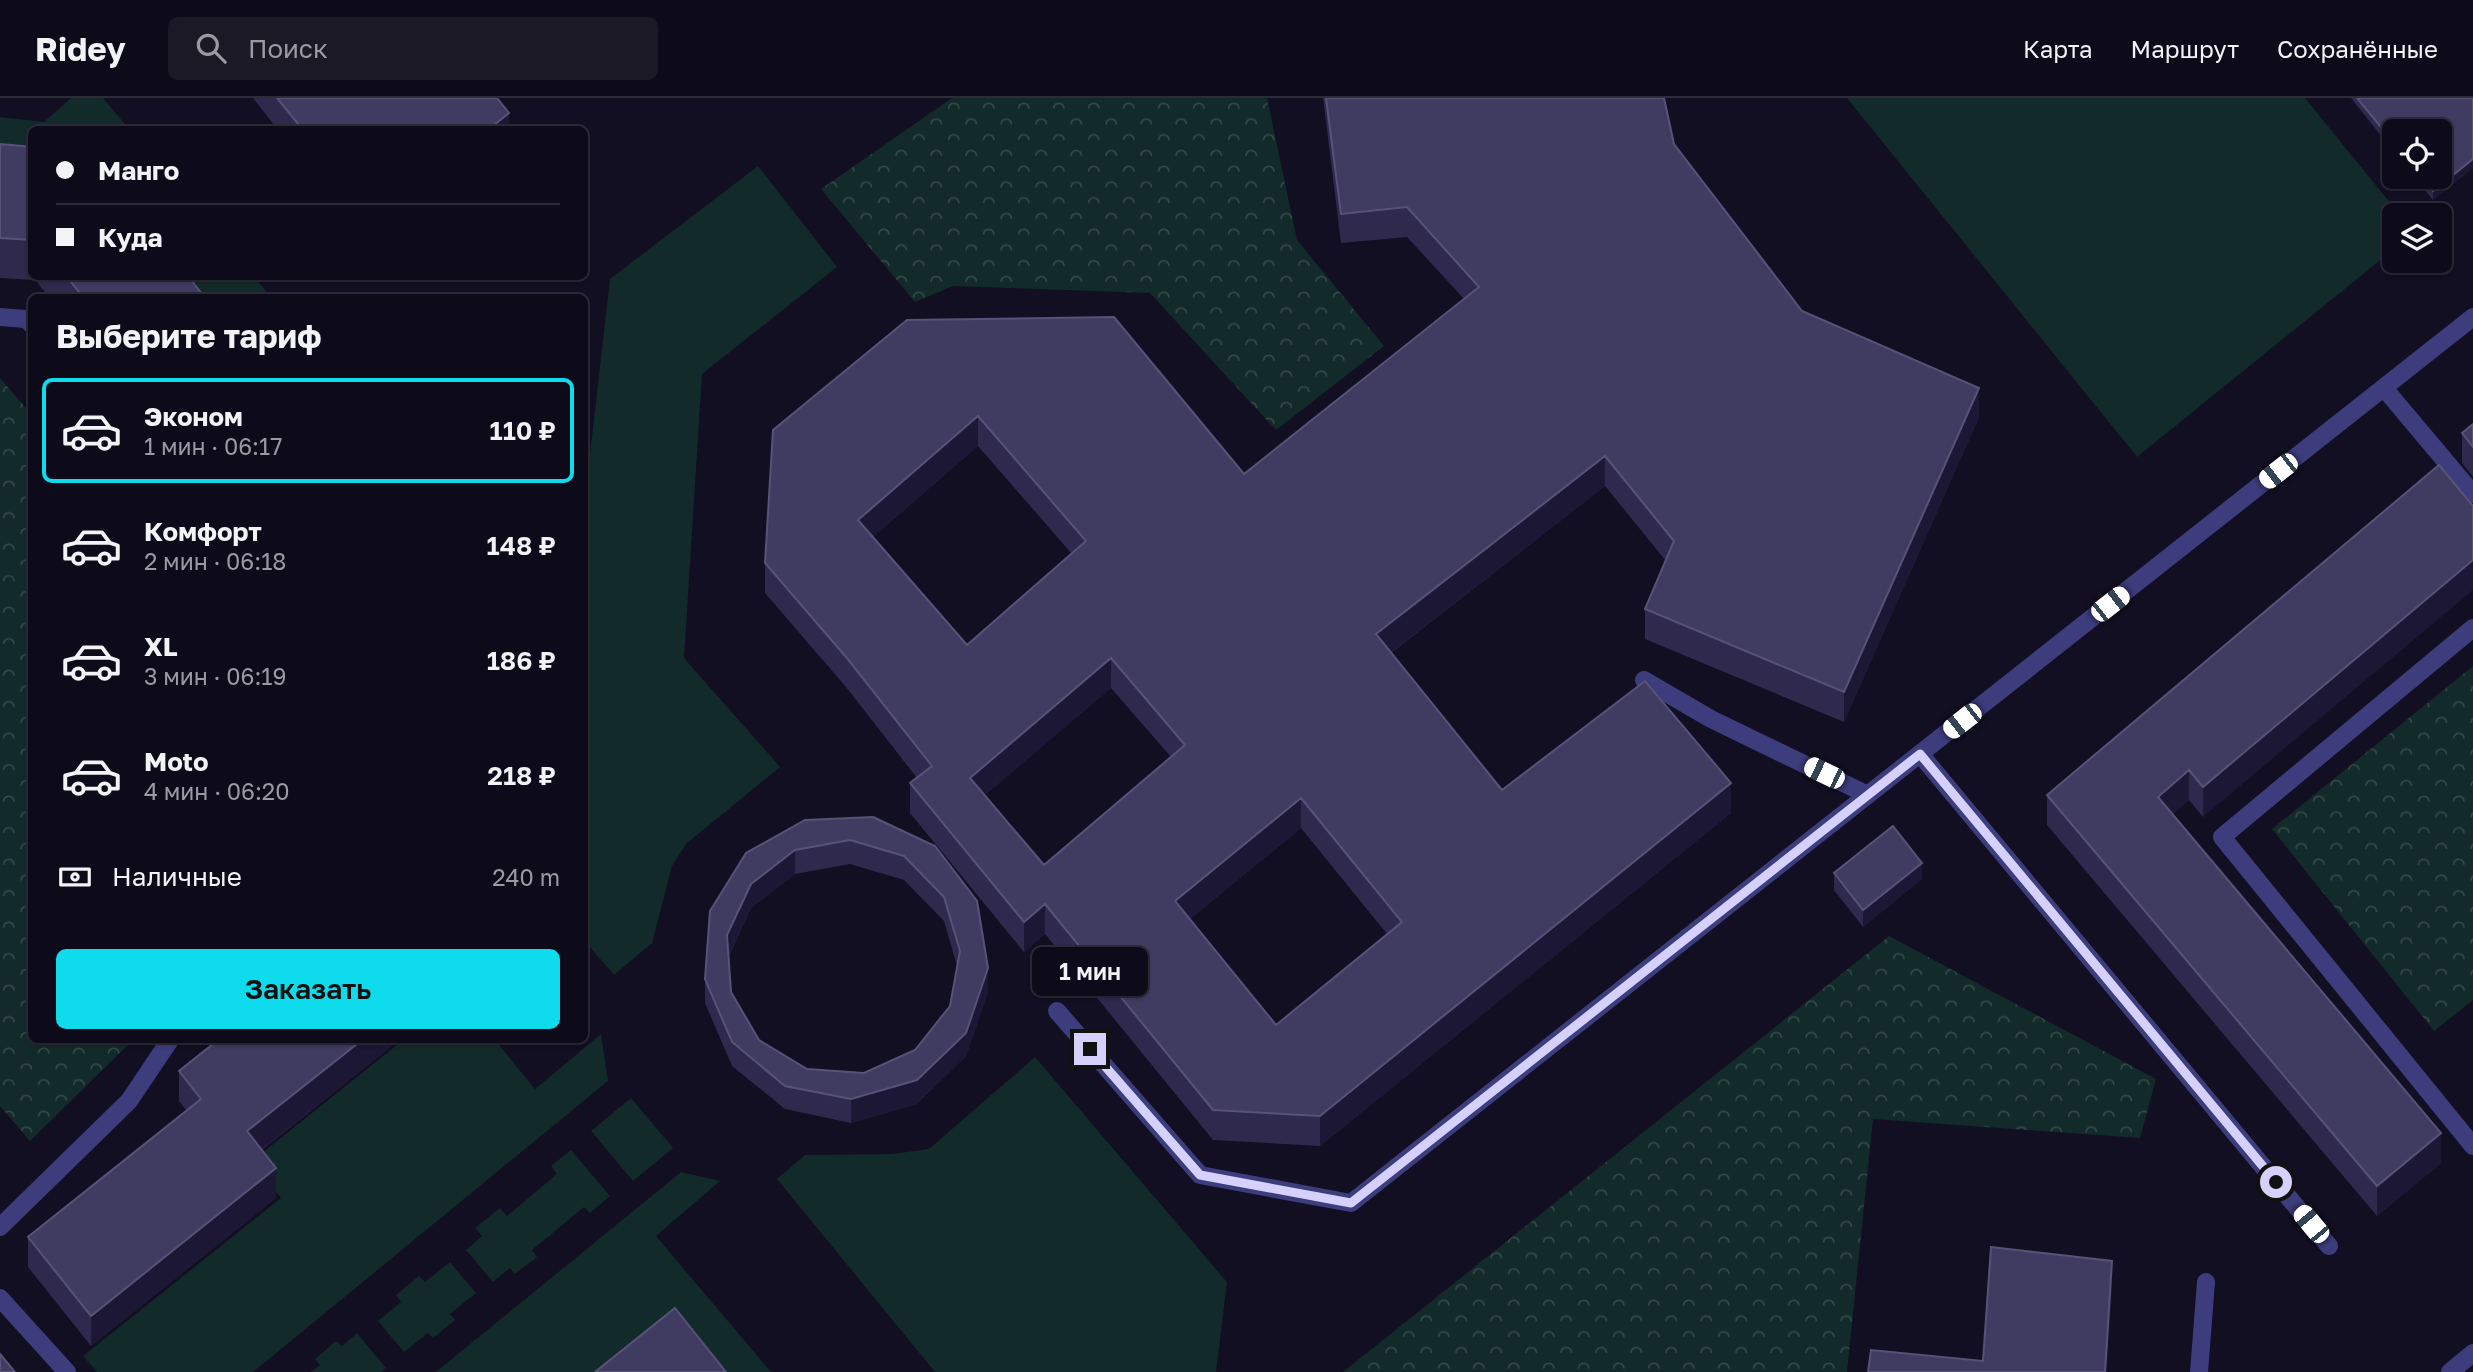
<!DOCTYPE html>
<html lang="ru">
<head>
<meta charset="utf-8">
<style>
  :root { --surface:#0d0b19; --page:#1b1926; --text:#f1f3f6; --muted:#9a9ba2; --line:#2d2b38; --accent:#0edbec }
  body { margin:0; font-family:"Golos Text",sans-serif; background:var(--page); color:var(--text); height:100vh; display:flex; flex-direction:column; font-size:26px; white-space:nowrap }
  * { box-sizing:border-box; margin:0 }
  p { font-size:23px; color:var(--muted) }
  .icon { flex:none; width:38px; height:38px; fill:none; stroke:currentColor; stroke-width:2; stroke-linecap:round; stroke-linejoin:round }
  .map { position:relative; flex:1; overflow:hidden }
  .drawer { position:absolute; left:28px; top:196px; width:560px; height:749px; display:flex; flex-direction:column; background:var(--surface); border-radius:10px; box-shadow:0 2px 5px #0004,0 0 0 2px var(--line) }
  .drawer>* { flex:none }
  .guide { position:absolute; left:28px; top:28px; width:560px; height:154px; border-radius:10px; box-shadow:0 2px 5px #0004,0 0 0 2px var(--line); display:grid; align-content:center; height:154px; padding:0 28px; background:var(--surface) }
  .controls { position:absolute; left:2382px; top:21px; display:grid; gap:14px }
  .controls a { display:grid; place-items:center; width:70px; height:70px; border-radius:10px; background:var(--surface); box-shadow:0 2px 5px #0004,0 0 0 2px var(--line); font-size:35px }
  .end { position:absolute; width:32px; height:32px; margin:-16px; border:9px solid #d5d1fc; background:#111; box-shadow:0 0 0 4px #111 }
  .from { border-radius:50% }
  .bubble { position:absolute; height:49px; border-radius:10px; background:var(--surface); box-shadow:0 2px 5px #0004,0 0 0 2px var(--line); font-size:23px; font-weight:600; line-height:49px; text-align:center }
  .car { position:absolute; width:21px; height:42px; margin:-21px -10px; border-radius:9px; box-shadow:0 0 5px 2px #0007; background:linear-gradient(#fff 24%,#345 0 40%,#fff 0 76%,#345 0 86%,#fff 0) }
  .guide b { display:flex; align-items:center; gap:24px; height:66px; font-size:26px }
  .guide b+b { border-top:2px solid var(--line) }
  .guide i { width:18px; height:18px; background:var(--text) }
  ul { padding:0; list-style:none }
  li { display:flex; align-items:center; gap:21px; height:105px; margin:0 14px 10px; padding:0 14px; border:4px solid transparent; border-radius:10px }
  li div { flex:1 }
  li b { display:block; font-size:26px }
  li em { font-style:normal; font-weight:600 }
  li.selected { border-color:var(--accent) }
  li>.icon { width:63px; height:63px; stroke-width:1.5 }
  h2 { padding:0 28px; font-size:32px; line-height:84px }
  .pay { display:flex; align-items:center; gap:18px; height:77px; padding:0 28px; font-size:26px }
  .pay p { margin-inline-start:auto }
  .action { display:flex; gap:14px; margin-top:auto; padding:14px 28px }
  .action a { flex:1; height:80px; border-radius:10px; background:var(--accent); color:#111; font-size:28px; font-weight:600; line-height:80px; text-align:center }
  header { display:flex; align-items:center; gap:42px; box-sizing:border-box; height:98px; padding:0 35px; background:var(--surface); border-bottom:2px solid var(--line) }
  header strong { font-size:33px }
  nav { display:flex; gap:38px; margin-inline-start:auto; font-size:24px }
  .search { width:490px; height:63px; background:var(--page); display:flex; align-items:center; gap:18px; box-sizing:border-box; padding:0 24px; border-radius:10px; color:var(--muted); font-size:26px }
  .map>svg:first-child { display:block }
  .grass { fill:#122a29 }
  .forest { fill:url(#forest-crowns) }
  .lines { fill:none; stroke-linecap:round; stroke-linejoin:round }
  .minor { stroke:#3d3c7d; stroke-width:18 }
  .wall { fill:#2f294e; fill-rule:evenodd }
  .shaded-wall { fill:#1b1734 }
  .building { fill:#403b61; stroke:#585279; stroke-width:2; fill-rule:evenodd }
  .route { stroke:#d5d1fc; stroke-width:9 }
</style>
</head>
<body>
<header>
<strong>Ridey</strong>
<div class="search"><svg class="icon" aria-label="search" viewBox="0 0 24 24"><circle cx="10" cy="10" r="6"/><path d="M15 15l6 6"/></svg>Поиск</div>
<nav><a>Карта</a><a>Маршрут</a><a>Сохранённые</a></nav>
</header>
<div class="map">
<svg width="2473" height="1274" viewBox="0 0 2473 1274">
  <defs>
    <pattern id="forest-crowns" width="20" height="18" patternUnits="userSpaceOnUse" patternTransform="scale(1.75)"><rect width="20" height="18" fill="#122a29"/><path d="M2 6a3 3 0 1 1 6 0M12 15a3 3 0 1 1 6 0" fill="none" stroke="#344849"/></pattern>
  </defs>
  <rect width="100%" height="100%" fill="#110f21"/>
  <path class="grass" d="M 71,0 L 103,0 L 129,31 L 32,32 L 31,79 L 0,77 L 0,19 L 44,24 Z
    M 1847,0 L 2305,0 L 2400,117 L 2394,117 L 2394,151 L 2137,359 Z
    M 758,68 L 837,169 L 702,276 L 684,560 L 780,669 L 686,746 L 672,768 L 652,845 L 614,877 L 584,842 L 584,408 L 610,181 Z
    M 167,179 L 254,179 L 271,199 L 185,199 Z
    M 601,936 L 608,983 L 253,1274 L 97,1274 L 83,1258 L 281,1100 L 252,1063 L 403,942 L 495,942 L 535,991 Z
    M 1035,959 L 1227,1184 L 1216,1274 L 935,1274 L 777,1081 L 805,1057 L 892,1056 L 929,1051 Z
    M 631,1000 L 673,1050 L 633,1083 L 591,1033 Z
    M 571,1052 L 610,1098 L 590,1115 L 584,1109 L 532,1152 L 537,1159 L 515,1176 L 510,1170 L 493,1184 L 466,1152 L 482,1138 L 475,1130 L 500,1110 L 507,1118 L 557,1076 L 551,1068 Z
    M 681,1074 L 720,1083 L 656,1138 L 771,1274 L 436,1274 Z
    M 450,1164 L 476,1195 L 450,1216 L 455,1222 L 433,1240 L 428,1235 L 404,1254 L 378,1223 L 401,1204 L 396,1197 L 419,1178 L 425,1184 Z
    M 357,1235 L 386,1270 L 381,1274 L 311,1274 L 320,1267 L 315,1261 L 336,1243 L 342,1248 Z"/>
  <path class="forest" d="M 952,0 L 1267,0 L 1297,142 L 1384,248 L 1276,332 L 1150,195 L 953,188 L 915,204 L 821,91 Z
    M 0,280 L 32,317 L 32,942 L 133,942 L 30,1043 L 0,1008 Z
    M 2473,568 L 2473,902 L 2434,933 L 2272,731 Z
    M 1889,838 L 2156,981 L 2140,1040 L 1873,1021 L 1847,1274 L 1343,1274 Z"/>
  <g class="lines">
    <path class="minor" d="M 0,219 L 26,221 L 32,227
      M 2384,290 L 2473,396
      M 2473,530 L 2222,739 L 2473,1048
      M 1644,582 L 1711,621 L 1868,697
      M 1920,656 L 2329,1148
      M 1057,913 L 1200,1077 L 1351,1105 L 2473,219
      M 0,1129 L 129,1003 L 170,942
      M 0,1200 L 67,1274
      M 2199,1274 L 2206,1184
      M 2450,1274 L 2473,1255"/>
  </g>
  <path class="wall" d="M 253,0 L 497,0 L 509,32 L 278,32 Z
    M 1323,0 L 1664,0 L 1674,46 L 1802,213 L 1979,319 L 1844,624 L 1645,541 L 1645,511 L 1666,463 L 1605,388 L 1391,555 L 1502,692 L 1731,715 L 1320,1048 L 1213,1042 L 1045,836 L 1024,854 L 910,715 L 910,685 L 917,680 L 846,589 L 765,495 L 765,465 L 907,222 L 1244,376 L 1464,201 L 1407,139 L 1341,145 ZM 978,348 L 1072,456 L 967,547 L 873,439 ZM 1111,590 L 1171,659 L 1044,767 L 985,697 ZM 1301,730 L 1387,836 L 1276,927 L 1190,821 Z
    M 2351,0 L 2473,0 L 2473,70 L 2433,102 L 2414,79 L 2440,79 L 2394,33 L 2394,54 Z
    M 0,46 L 32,49 L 32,178 L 188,178 L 205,200 L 50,200 L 35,182 L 0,180 Z
    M 2473,326 L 2473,379 L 2462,365 L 2462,335 Z
    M 2473,408 L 2203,719 L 2189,702 L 2173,716 L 2441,1065 L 2377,1118 L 2047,727 L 2047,697 Z
    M 805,722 L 935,748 L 988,894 L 966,958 L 917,1006 L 851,1025 L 785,1011 L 732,968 L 705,905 L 705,881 ZM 850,766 L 904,782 L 944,823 L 957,868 L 950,908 L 915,952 L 864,975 L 807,971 L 759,942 L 731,894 L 729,858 L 751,810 L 795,776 Z
    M 1834,775 L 1922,781 L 1863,829 L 1834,792 Z
    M 218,942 L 399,942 L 262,1052 L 276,1100 L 91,1248 L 28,1169 L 28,1139 L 187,1013 L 179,1003 L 179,973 Z"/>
  <path class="shaded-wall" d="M 509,15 L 509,32 L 488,32 Z
    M 2473,61 L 2473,70 L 2433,102 L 2433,93 Z
    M 1979,290 L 1979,319 L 1844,624 L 1844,594 Z
    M 978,318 L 978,348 L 858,452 L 858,422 Z
    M 1605,358 L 1605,388 L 1376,566 L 1376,536 Z
    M 2473,462 L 2473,492 L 2203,719 L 2203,689 Z
    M 1111,560 L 1111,590 L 970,710 L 970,680 Z
    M 2189,672 L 2189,702 L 2158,729 L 2158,699 Z
    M 1731,685 L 1731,715 L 1320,1048 L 1320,1018 Z
    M 1301,700 L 1301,730 L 1175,833 L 1175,803 Z
    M 795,752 L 795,776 L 751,810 L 727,861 L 727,837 L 751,786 Z
    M 1922,765 L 1922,781 L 1863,829 L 1863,812 Z
    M 1045,806 L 1045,836 L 1024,854 L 1024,824 Z
    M 988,870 L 988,894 L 966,958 L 917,1006 L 851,1025 L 851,1001 L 917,982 Z
    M 362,942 L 399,942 L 247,1063 L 247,1033 Z
    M 2441,1035 L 2441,1065 L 2377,1118 L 2377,1088 Z
    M 276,1070 L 276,1100 L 91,1248 L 91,1218 Z
    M 2112,1163 L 2112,1193 L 2107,1274 L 2105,1274 Z"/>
  <path class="building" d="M 277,0 L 497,0 L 509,15 L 488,32 L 303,32 Z
    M 1326,0 L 1664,0 L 1674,46 L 1802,213 L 1979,290 L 1844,594 L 1645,511 L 1674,443 L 1605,358 L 1376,536 L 1502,692 L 1645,583 L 1731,685 L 1320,1018 L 1213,1012 L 1045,806 L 1024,824 L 910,685 L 932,668 L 846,559 L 765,465 L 773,332 L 907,222 L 1114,219 L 1244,376 L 1479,189 L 1407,109 L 1341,116 ZM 978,318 L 1086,443 L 967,547 L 858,422 ZM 1111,560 L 1185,647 L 1044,767 L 970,680 ZM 1301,700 L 1402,824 L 1276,927 L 1175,803 Z
    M 2357,0 L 2473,0 L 2473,61 L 2433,93 L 2421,79 L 2440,79 L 2440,33 L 2394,33 L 2394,45 Z
    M 0,46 L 32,49 L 32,142 L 0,140 Z
    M 66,178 L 188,178 L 205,200 L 84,200 Z
    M 2473,326 L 2473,349 L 2462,335 Z
    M 2439,367 L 2473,408 L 2473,462 L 2203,689 L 2189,672 L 2158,699 L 2441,1035 L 2377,1088 L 2047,697 Z
    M 873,719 L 935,748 L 977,803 L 988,870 L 966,935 L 917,982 L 851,1001 L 785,988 L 732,944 L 705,881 L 710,813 L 746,755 L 805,722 ZM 850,742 L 904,758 L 944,799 L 960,853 L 950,908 L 915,952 L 864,975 L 807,971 L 759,942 L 731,894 L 727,837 L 751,786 L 795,752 Z
    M 1893,728 L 1922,765 L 1863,812 L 1834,775 Z
    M 218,942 L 362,942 L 247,1033 L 276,1070 L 91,1218 L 28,1139 L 201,1001 L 179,973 Z
    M 1991,1149 L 2112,1163 L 2105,1274 L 1868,1274 L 1871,1252 L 1983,1263 Z
    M 675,1210 L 726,1274 L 595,1274 Z
    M 0,1256 L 15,1274 L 0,1274 Z"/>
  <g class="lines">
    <path class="route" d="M 1090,951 L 1200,1077 L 1351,1105 L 1920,656 L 2276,1084"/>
  </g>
</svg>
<div class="controls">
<a><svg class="icon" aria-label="locate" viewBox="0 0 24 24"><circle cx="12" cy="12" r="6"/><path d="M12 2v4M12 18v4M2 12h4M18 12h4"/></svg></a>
<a><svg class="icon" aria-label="layers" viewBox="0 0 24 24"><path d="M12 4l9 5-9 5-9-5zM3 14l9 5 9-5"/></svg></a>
</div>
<i class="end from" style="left:2276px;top:1084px"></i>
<i class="end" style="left:1090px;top:951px"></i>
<div class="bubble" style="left:1032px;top:849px;width:116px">1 мин</div>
<i class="car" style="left:2278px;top:373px;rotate:232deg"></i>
<i class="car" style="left:2110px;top:506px;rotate:52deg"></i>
<i class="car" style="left:1962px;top:623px;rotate:232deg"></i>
<i class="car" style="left:1824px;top:675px;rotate:296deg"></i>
<i class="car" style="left:2311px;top:1126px;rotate:320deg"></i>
<div class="guide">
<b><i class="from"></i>Манго</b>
<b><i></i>Куда</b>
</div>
<section class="drawer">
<h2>Выберите тариф</h2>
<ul>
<li class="selected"><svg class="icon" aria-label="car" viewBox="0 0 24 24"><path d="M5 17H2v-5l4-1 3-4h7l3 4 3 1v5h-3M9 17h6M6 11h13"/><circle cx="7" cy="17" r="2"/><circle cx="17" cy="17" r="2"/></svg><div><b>Эконом</b><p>1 мин · 06:17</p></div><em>110 ₽</em></li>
<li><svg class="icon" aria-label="car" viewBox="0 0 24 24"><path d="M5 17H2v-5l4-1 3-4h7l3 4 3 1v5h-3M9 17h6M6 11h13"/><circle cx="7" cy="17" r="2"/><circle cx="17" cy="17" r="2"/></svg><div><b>Комфорт</b><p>2 мин · 06:18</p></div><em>148 ₽</em></li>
<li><svg class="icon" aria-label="car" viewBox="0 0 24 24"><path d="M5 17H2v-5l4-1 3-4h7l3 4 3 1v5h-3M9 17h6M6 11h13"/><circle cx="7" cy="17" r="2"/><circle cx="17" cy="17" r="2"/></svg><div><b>XL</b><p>3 мин · 06:19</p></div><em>186 ₽</em></li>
<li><svg class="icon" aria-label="car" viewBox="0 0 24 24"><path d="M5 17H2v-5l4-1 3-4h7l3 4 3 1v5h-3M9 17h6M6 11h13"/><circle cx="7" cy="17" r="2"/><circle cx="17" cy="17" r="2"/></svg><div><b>Moto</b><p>4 мин · 06:20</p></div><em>218 ₽</em></li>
</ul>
<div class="pay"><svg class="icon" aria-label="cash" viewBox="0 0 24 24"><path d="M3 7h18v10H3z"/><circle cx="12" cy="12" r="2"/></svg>Наличные<p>240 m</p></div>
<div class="action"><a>Заказать</a></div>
</section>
</div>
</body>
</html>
